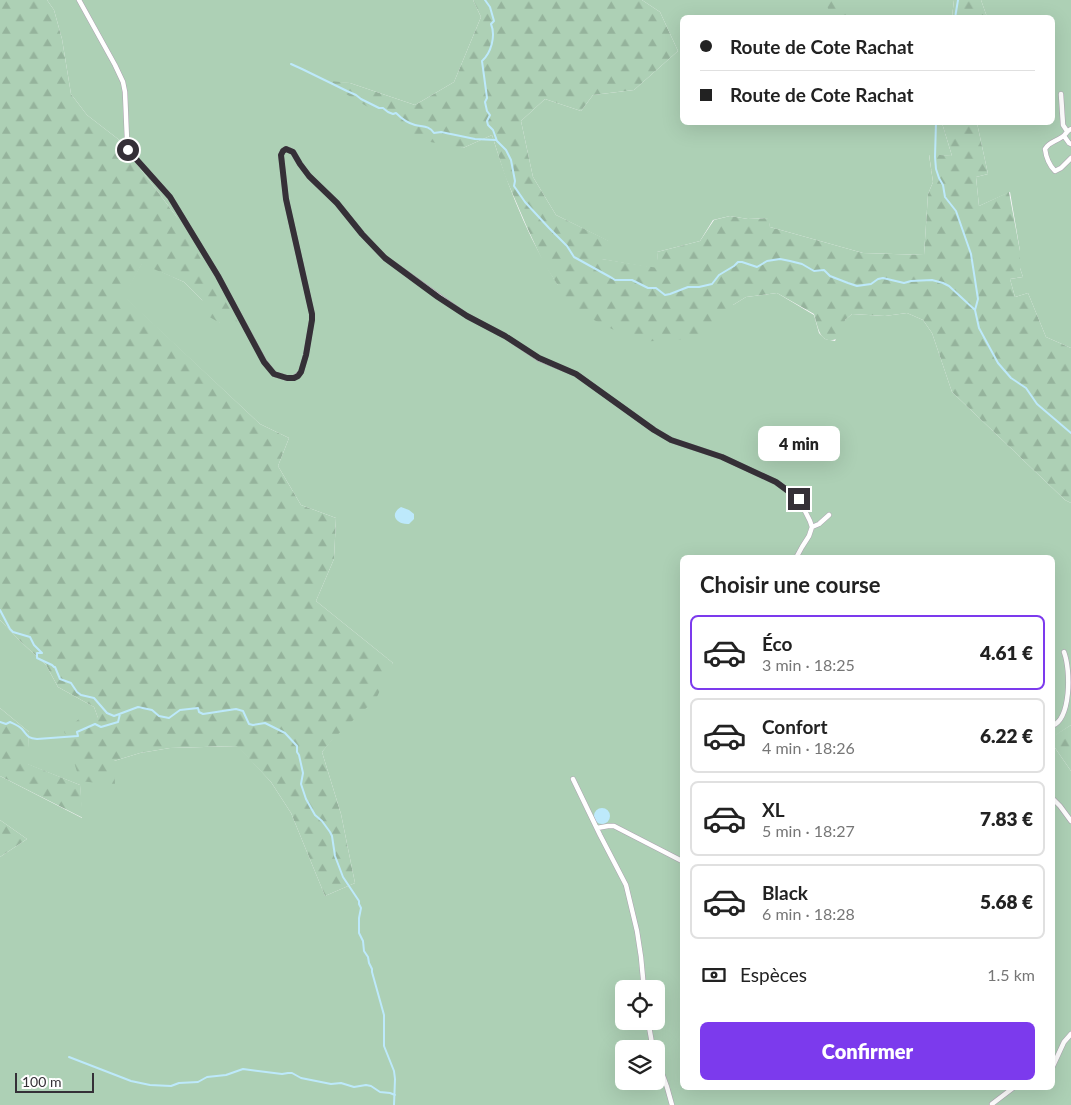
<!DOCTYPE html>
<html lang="fr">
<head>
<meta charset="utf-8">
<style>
  :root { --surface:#fff; --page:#f2f2f2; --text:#222; --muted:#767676; --line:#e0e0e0; --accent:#7c3aed }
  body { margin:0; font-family:Lato,sans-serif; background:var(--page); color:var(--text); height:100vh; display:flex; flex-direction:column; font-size:19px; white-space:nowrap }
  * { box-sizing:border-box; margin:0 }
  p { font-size:16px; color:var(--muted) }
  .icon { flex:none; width:28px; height:28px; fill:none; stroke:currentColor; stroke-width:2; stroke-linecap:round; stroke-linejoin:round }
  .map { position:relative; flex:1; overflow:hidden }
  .drawer { position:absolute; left:680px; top:555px; width:375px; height:535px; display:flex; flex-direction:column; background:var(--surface); border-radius:8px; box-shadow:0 5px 20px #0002 }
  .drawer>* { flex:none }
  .hud { position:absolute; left:680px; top:15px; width:375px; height:110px; border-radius:8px; box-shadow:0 5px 20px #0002; display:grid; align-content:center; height:110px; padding:0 20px; background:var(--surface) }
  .tools { position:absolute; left:615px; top:980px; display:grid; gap:10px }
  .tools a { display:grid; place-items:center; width:50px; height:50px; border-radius:8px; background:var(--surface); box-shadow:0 5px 20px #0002; font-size:25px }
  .scale { position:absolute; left:15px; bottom:12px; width:79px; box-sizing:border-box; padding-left:5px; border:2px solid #353037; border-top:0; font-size:14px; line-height:18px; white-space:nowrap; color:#353037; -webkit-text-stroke:4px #fff; paint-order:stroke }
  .end { position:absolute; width:22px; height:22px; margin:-11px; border:6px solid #353037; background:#fff; box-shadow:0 0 0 2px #fff }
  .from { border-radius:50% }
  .bubble { position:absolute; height:35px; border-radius:8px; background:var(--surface); box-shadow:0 5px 20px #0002; font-size:16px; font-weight:800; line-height:35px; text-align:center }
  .hud b { display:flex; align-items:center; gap:18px; height:48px; font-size:19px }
  .hud b+b { border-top:1px solid var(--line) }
  .hud i { width:12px; height:12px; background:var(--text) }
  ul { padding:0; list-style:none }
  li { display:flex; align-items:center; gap:15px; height:75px; margin:0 10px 8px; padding:0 10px; border:2px solid var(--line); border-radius:8px }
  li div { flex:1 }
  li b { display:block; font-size:19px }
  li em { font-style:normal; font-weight:800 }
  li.selected { border-color:var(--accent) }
  li>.icon { width:45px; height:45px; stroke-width:1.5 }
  h2 { padding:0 20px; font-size:22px; line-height:60px }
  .pay { display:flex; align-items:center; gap:12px; height:55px; padding:0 20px; font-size:19px }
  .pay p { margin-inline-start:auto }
  .primary-button { display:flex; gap:10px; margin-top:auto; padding:10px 20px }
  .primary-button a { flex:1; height:58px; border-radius:8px; background:var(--accent); color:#fff; font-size:20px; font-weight:800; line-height:58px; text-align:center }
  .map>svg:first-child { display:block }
  .green { fill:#add0b5; fill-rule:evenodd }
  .forest { fill:url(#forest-firs) }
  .water { fill:#bde9fb }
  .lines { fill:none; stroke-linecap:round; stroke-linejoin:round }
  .stream { stroke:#bde9fb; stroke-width:2 }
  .minor-casing { stroke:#ada2b1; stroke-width:5.5 }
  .minor { stroke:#fff; stroke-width:4.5 }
  .route { stroke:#353037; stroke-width:6 }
</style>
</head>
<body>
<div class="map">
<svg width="1071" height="1105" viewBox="0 0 1071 1105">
  <defs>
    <pattern id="forest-firs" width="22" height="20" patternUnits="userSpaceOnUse" patternTransform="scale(1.25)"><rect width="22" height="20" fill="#add0b5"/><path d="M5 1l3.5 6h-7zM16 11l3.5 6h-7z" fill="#95b39c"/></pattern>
  </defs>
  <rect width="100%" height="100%" fill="#fdf8fe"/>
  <path class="green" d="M 47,0 L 473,0 L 481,17 L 454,82 L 415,105 L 350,83 L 331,82 L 463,148 L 492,135 C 508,187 528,239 558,285 L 733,305 L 746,297 L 777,293 L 814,315 L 819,333 L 825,339 L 835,341 L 845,320 L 852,314 L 885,316 L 907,313 L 923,320 L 932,333 L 952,392 L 1065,500 L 1071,503 L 1071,725 L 1053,737 L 1052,558 L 682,558 L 682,1088 L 1052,1088 L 1053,745 L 1071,771 L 1071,1105 L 0,1105 L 0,857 L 27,839 L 0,820 L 0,776 L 82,818 L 80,785 L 27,764 L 29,732 L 0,708 L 0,620 L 21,642 L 46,665 L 58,687 L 94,707 L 114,761 L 140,753 L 170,748 L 238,746 L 271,782 L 291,813 L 325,896 L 355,883 L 341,814 L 322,752 L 393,663 L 316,601 L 334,559 L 336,518 L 301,505 L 278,466 L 289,438 L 260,424 L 123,296 L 142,263 L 184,282 L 202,300 L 220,323 L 176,216 L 118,139 L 87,115 L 71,94 L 62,39 L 54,10 ZM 624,989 L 656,989 L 656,1021 L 624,1021 ZM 624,1049 L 656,1049 L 656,1081 L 624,1081 Z
    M 642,0 L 954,0 L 952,17 L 682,18 L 682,122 L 942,123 L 952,156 L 929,155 L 933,182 L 928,194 L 924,255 L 863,253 L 770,227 L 768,218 L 748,219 L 730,216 L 713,220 L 700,241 L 657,252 L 659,269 L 601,259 L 608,241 L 556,215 L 533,177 L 521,121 L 545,99 L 581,111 L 593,95 L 634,90 L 678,51 L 660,12 Z
    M 981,0 L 1071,0 L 1071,348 L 1046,337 L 1028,293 L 1015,297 L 1010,279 L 1023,277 L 1020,268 L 1020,251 L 1010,192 L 979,206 L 976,177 L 988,174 L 977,123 L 1052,122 L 1052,18 L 987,17 Z"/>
  <path class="forest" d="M 0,0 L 47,0 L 54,10 L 62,39 L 71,94 L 87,115 L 118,139 L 176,216 L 239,325 L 220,323 L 206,315 L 202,300 L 184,282 L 142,264 L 124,296 L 260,424 L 289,438 L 278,466 L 301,505 L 336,518 L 334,559 L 316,601 L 393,663 L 376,699 L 334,738 L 322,752 L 341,814 L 355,883 L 325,896 L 291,813 L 271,782 L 237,746 L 170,748 L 140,753 L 114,761 L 115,785 L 80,781 L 64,731 L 79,719 L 98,718 L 94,707 L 58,687 L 46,665 L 21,642 L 0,620 Z
    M 473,0 L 642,0 L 660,12 L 678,51 L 634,90 L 593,95 L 581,111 L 545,99 L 521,121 L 533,177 L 556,215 L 609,241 L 602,259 L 658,268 L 657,252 L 700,241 L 714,220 L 730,216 L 748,219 L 769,218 L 770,227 L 863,253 L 924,255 L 928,194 L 933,182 L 929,154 L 952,156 L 942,123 L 977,123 L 988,174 L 976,177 L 979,206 L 1009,192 L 1020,251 L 1020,268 L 1023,277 L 1010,279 L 1015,297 L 1028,293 L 1046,337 L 1071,348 L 1071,503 L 1065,500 L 952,392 L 932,333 L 923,320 L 907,313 L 885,316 L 852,314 L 845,320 L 843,336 C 821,348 819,332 814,314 L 777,293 L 746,297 L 733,305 L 729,323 L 687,339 L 638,342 L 574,310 L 544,264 L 526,225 L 505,176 L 492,135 L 463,148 L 425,141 L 346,94 L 330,81 L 350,83 L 415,105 L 454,82 L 481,17 Z
    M 824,0 L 855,0 L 850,17 L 832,17 Z
    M 954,0 L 981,0 L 987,17 L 952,17 Z
    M 0,708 L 29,732 L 28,764 L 80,785 L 83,818 L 0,776 Z
    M 1071,725 L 1071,771 L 1053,745 L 1052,737 Z
    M 0,820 L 27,839 L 0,857 Z"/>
  <path class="water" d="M 401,507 L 409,510 L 414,514 L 414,519 L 409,524 C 396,525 389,514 401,507 Z
    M594 816a8 8 0 1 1 16 0a8 8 0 1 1-16 0Z"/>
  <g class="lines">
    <path class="stream" d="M 485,0 L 490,7 L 494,21 L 491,24 C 496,36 491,53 482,61 L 487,98 L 485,102 L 487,111 L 490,115 L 487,121 L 488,125 L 493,130 L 497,141 L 506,150 L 511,160 L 515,181 L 514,186 L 525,202 L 549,228 L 567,246 L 574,257 L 612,278 L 615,280 L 632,280 L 648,288 L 656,288 L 665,295 L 670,294 L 688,287 L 699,287 L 712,284 L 719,275 L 734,266 L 738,262 L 742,262 L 757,267 L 767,261 L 780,259 L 790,261 L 802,264 L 814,271 L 824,270 L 830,276 L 848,283 L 857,286 L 871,284 L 878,279 L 883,278 L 904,283 L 911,281 L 932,280 L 943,283 L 949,286 L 975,310 L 979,328 L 998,363 L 1011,378 L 1026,388 L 1037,404 L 1071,433
      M 955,18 L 958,0
      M 291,64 L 302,69 L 347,91 L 356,95 L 361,99 L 379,108 L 383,108 L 388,112 L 393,114 L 396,113 C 402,119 407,123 415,125 C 422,127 429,125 434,133 L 441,132 L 475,139 L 496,140
      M 936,122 L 935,157 L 936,169 L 939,178 L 943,185 L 945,197 L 956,211 L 971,254 L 978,299 L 975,310
      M 0,610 L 10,629 L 13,632 L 30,637 L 34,645 L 42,653 L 37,653 L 37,658 L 52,665 L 54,667 L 55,667 L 60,679 L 71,683 L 77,692 L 81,695 L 94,698 L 107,713 L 114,716 L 138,707 L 152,710 L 159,716 L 169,718 L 180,710 L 198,708 L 199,712 L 203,714 L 236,709 L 243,711 L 249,724 L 253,725 L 265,723 L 285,733 L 297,746 L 297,752 L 299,755 L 303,773 L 301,784 L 306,799 L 315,815 L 322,821 L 330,832 L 332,836 L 335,856 L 343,877 L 359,901 L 359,904 L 361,908 L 359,918 L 359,933 L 363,941 L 364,951 L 368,957 L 369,963 L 372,969 L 372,972 L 384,1015 L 384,1046 L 394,1071 L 395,1079 L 394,1105
      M 0,722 L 6,724 L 10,722 C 14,724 19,726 22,729 C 28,736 27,738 37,739 L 78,736 L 77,732 L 95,724 L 101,727 L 118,722 L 120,714
      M 69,1057 L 131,1081 L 150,1085 L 171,1086 L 179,1083 L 198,1082 L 207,1077 L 226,1075 L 243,1069 L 282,1074 L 288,1073 L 292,1073 L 301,1078 L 331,1084 L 341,1083 L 354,1087 L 366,1085 L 371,1086 L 380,1092 L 390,1093 L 395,1095"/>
    <g class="minor-casing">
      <path id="minor" d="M 79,0 L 115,65 L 123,82 L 125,92 L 127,140 L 128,150 L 170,197 L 218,276 L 264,361 L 274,374 L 287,378 L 293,378 L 298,375 L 301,372 L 306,355 L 312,319 L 312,314 L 286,199 L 281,155 L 283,151 L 286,149 L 289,150 L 293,152 L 300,164 L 309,176 L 337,203 L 362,234 L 385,258 L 467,316 L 505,336 L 539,359 L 576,374 L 654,430 L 671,440 L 722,457 L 776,482 L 793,494 L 799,499 L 810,521 L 812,527 L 809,536 L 802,547 L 796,558
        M 1061,94 L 1063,125 L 1067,131
        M 1071,129 C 1066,131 1066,135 1062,137 C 1055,142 1049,142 1045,149 C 1046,157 1049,165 1055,171 L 1061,168 L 1071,158
        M 1064,136 L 1069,143 L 1071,144
        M 812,527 L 819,524 L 829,515
        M 1052,726 C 1071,719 1071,671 1064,652
        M 573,779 L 600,835 L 626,885 L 637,931 L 641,957 L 644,989
        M 1052,798 L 1060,806 L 1071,821
        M 597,828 L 608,826 L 614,826 L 682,861
        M 648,1021 L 653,1049
        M 656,1057 L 667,1087 L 672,1105
        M 1052,1068 L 1064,1042 L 1071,1034
        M 992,1104 L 1013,1088"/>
    </g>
    <use href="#minor" class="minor"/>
  </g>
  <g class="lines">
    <path class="route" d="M 128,150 L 170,197 L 218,276 L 264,362 L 274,374 L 287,378 L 294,378 L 298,376 L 301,372 L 306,355 L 312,320 L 312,314 L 286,199 L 281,155 L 283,151 L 286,149 L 293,152 L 300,164 L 309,176 L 337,203 L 362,234 L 385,258 L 438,297 L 467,316 L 505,336 L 539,358 L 576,374 L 654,430 L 671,440 L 722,457 L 776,482 L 799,499"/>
  </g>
</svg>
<div class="tools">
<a><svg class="icon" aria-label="locate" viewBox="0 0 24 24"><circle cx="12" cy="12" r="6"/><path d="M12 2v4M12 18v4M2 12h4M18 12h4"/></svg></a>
<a><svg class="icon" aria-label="layers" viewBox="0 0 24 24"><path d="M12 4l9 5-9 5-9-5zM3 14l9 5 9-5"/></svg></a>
</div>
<div class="scale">100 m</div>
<i class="end from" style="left:128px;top:150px"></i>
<i class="end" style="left:799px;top:499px"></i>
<div class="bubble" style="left:758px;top:426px;width:82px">4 min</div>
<div class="hud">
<b><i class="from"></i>Route de Cote Rachat</b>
<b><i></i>Route de Cote Rachat</b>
</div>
<section class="drawer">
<h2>Choisir une course</h2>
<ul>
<li class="selected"><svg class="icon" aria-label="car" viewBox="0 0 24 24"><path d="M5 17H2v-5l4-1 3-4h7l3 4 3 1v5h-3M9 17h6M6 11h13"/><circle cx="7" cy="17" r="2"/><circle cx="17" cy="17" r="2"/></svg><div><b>Éco</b><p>3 min · 18:25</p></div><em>4.61 €</em></li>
<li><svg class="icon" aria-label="car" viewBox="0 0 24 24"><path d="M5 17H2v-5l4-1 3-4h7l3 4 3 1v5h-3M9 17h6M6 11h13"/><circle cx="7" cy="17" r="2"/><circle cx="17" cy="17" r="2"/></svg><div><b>Confort</b><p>4 min · 18:26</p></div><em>6.22 €</em></li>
<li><svg class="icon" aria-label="car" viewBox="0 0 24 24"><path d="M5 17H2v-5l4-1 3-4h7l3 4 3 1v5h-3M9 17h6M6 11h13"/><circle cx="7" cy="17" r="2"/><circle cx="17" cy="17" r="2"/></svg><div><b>XL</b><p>5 min · 18:27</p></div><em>7.83 €</em></li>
<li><svg class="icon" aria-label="car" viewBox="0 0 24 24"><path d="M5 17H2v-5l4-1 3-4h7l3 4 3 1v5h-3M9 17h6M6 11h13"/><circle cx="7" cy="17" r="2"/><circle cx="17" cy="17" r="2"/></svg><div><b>Black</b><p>6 min · 18:28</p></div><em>5.68 €</em></li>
</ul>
<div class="pay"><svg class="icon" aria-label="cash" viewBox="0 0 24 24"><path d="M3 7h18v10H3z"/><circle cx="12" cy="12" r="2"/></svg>Espèces<p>1.5 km</p></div>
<div class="primary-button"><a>Confirmer</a></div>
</section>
</div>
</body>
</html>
